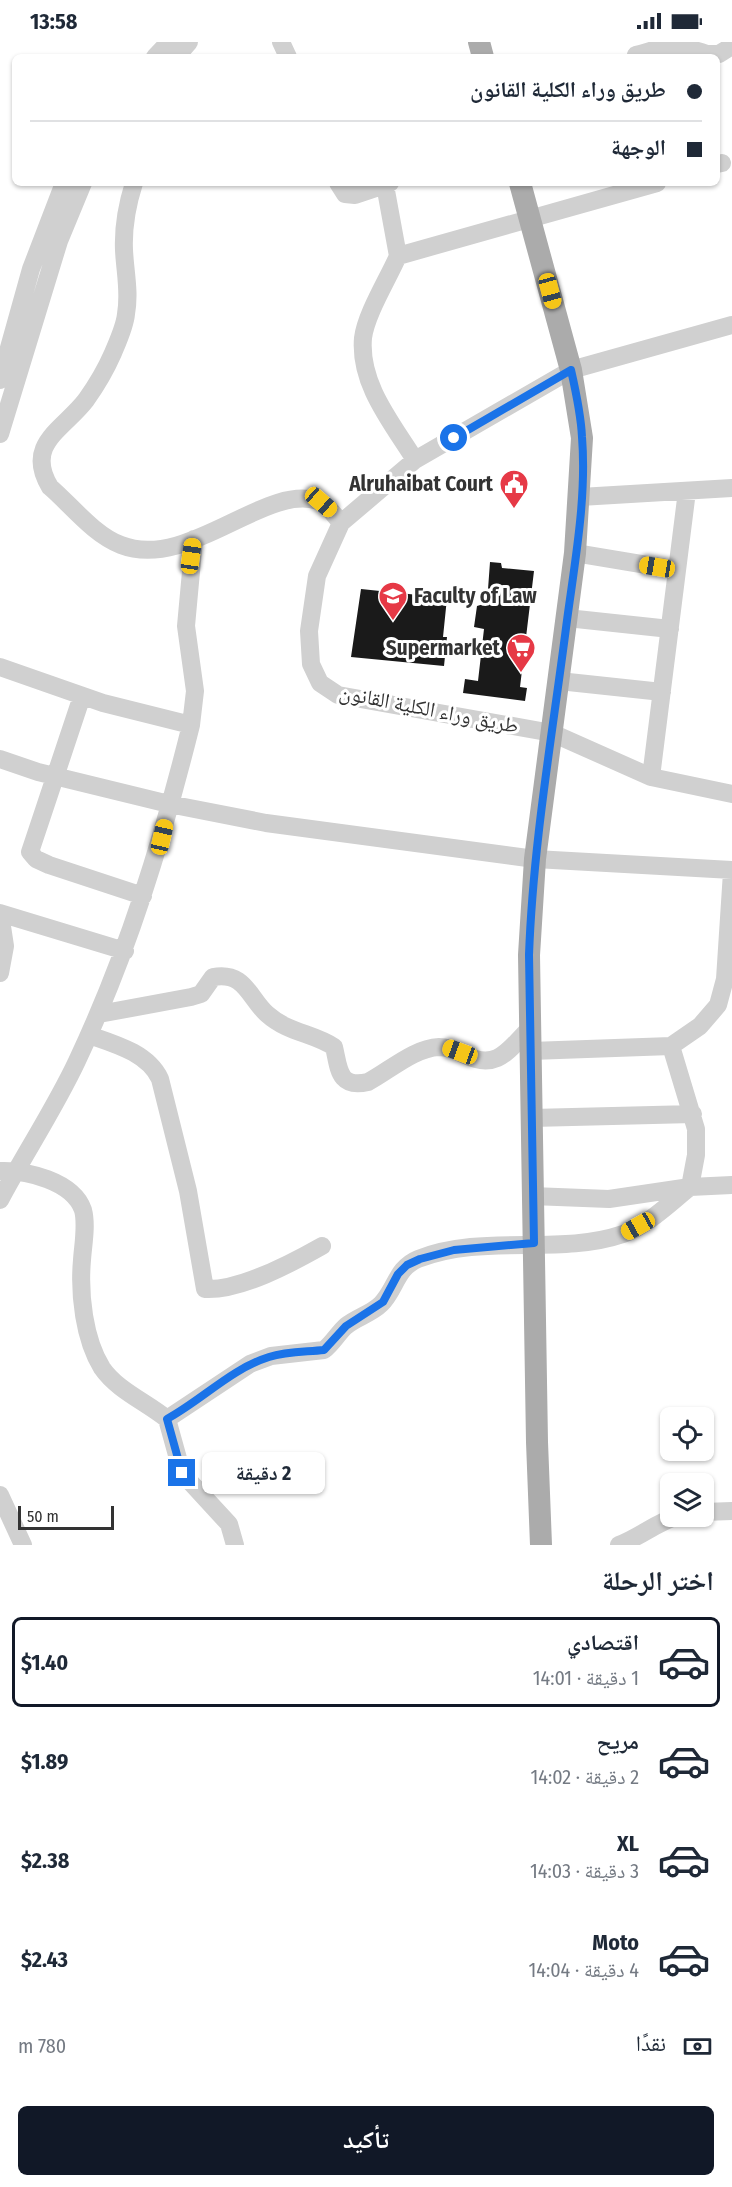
<!DOCTYPE html>
<html lang="ar">
<head>
<meta charset="utf-8">
<style>
  :root { --surface:#fff; --page:#f6f6f7; --text:#1f2937; --muted:#747a83; --line:#e0e1e3; --accent:#111827 }
  body { margin:0; font-family:"Fira Sans Condensed","Noto Naskh Arabic",sans-serif; background:var(--page); color:var(--text); direction:rtl; height:100vh; display:flex; flex-direction:column; font-size:22px; white-space:nowrap }
  * { box-sizing:border-box; margin:0 }
  p { font-size:20px; color:var(--muted) }
  .icon { flex:none; width:33px; height:33px; fill:none; stroke:currentColor; stroke-width:2; stroke-linecap:round; stroke-linejoin:round }
  .map { position:relative; height:1503px; overflow:hidden; direction:ltr }
  .sheet { display:flex; flex-direction:column; background:var(--surface); flex:1 }
  .sheet>* { flex:none }
  .banner { position:absolute; left:12px; top:12px; width:708px; height:132px; border-radius:9px; box-shadow:0 2px 4px #0004; direction:rtl; display:grid; align-content:center; height:132px; padding:0 18px; background:var(--surface) }
  .tools { position:absolute; left:660px; top:1365px; display:grid; gap:12px }
  .tools a { display:grid; place-items:center; width:54px; height:54px; border-radius:9px; background:var(--surface); box-shadow:0 2px 4px #0004; font-size:30px }
  .scale { position:absolute; left:18px; bottom:15px; width:96px; box-sizing:border-box; padding-left:6px; border:3px solid #333; border-top:0; font-size:16px; line-height:21px; white-space:nowrap; color:#333; -webkit-text-stroke:4px #fff; paint-order:stroke }
  .end { position:absolute; width:27px; height:27px; margin:-14px; border:8px solid #1a73e8; background:#fff; box-shadow:0 0 0 3px #fff }
  .from { border-radius:50% }
  .bubble { position:absolute; height:42px; border-radius:9px; background:var(--surface); box-shadow:0 2px 4px #0004; font-size:20px; font-weight:700; line-height:42px; text-align:center; direction:rtl }
  .car { position:absolute; width:18px; height:36px; margin:-18px -9px; border-radius:8px; box-shadow:0 0 4px 2px #0007; background:linear-gradient(#f5c518 24%,#345 0 40%,#f5c518 0 76%,#345 0 86%,#f5c518 0) }
  .banner b { display:flex; align-items:center; gap:21px; height:57px; font-size:22px }
  .banner b+b { border-top:2px solid var(--line) }
  .banner i { width:15px; height:15px; background:var(--text) }
  ul { padding:0; list-style:none }
  li { display:flex; align-items:center; gap:18px; height:90px; margin:0 12px 9px; padding:0 6px; border:3px solid transparent; border-radius:9px }
  li div { flex:1 }
  li b { display:block; font-size:22px }
  li em { font-style:normal; font-weight:700 }
  li.selected { border-color:var(--accent) }
  li>.icon { width:54px; height:54px; stroke-width:1.5 }
  h2 { padding:0 18px; font-size:27px; line-height:72px }
  .pay { display:flex; align-items:center; gap:15px; height:66px; padding:0 18px; font-size:22px }
  .pay p { margin-inline-start:auto }
  .primary-button { display:flex; gap:12px; margin-top:auto; padding:12px 18px }
  .primary-button a { flex:1; height:69px; border-radius:9px; background:var(--accent); color:#fff; font-size:24px; font-weight:700; line-height:69px; text-align:center }
  .status { display:flex; justify-content:space-between; align-items:center; height:42px; padding:0 30px; background:var(--surface); direction:ltr }
  .status svg { height:16px; fill:currentColor }
  .map>svg:first-child { display:block }
  .building { fill:#1a1a1a }
  .lines { fill:none; stroke-linecap:round; stroke-linejoin:round }
  .minor { stroke:#d0d0d0; stroke-width:18 }
  .major { stroke:#ababab; stroke-width:22 }
  .route { stroke:#1a73e8; stroke-width:8 }
  .labels { text-anchor:middle; stroke-width:6; stroke-linejoin:round; paint-order:stroke }
  .poi-label { font-size:21px; font-weight:bold; fill:#333; stroke:#fff; text-anchor:end }
  .street-label { font-size:21px; fill:#333; stroke:#fff }
</style>
</head>
<body>
<div class="status"><b>13:58</b><svg viewBox="0 0 49 12"><path d="M0 12V9h3v3zM5 12V6h3v6zM10 12V3h3v9zM15 12V0h3v12zM26 1h20v11H26zM47 4h2v5h-2z"/></svg></div>
<div class="map">
<svg width="732" height="1503" viewBox="0 0 732 1503">
  <rect width="100%" height="100%" fill="#fff"/>
  <path class="building" d="M 490,520 L 501,521 L 502,526 L 534,529 L 520,645 L 527,646 L 525,659 L 463,651 L 465,637 L 478,639 L 484,587 L 474,585 L 477,564 L 487,561 Z
    M 361,547 L 447,556 L 443,595 L 447,595 L 444,624 L 351,615 Z"/>
  <g class="lines">
    <path class="minor" d="M 281,0 L 288,15
      M 707,12 L 719,12 L 732,4
      M 636,13 C 672,3 671,0 707,12 L 707,15
      M 155,15 L 169,0
      M 176,15 L 189,0
      M 717,122 L 722,121
      M 134,141 C 127,163 123,185 124,208 C 125,230 130,250 126,272 C 125,284 118,299 113,311 C 106,327 96,344 86,358 C 64,387 24,402 50,445 C 71,463 94,493 121,503 C 188,529 265,441 318,459 C 328,463 335,474 341,481
      M 338,141 L 345,152 L 355,153 L 385,143
      M 390,141 L 385,143 L 398,214
      M 732,283 L 571,328 L 415,418 L 341,481 L 317,534 L 309,589 L 311,622 L 320,641 L 338,653 L 552,691 L 651,735 L 732,752
      M 0,338 L 31,227 L 64,141
      M 0,392 L 59,199 L 83,141
      M 415,418 C 392,381 359,342 363,296 C 366,272 388,237 398,214 L 657,141
      M 580,455 L 732,446
      M 575,511 L 677,528
      M 567,576 L 670,587
      M 0,625 L 103,661 L 191,683 C 162,799 128,911 77,1019 C 55,1066 25,1111 0,1158
      M 559,639 L 662,650
      M 82,654 L 30,810 L 36,817 L 49,823 L 143,854
      M 191,683 L 195,649 L 186,584 L 194,497
      M 0,717 L 38,730 L 169,762 L 266,781 L 535,817 L 732,828
      M 651,735 L 687,449
      M 0,871 L 125,909
      M 0,931 L 5,904 L 0,871
      M 99,972 L 191,955 L 201,952 L 213,935 C 245,929 249,956 267,972 C 288,991 313,991 334,1005 C 339,1026 338,1047 368,1040 C 389,1029 414,1006 439,1005 C 448,1005 457,1009 465,1013 C 498,1029 509,1007 530,986
      M 89,993 C 115,1002 148,1011 160,1037 L 188,1149 L 205,1247 C 240,1249 292,1221 322,1204
      M 531,1009 L 671,1004 L 700,984 L 718,963 L 725,937 L 732,830
      M 532,1076 L 693,1072
      M 0,1129 C 26,1128 73,1139 83,1168 C 87,1183 83,1203 82,1218 C 79,1252 84,1297 102,1326 C 117,1348 146,1360 167,1377 L 182,1431 L 229,1482 L 235,1503
      M 532,1154 L 609,1157 L 690,1145 L 732,1143
      M 167,1377 L 250,1322 L 271,1314 L 324,1308 C 333,1301 338,1291 346,1284 C 357,1275 371,1272 381,1262 C 396,1247 396,1226 418,1217 C 483,1191 559,1214 623,1192 C 648,1183 670,1161 690,1145 L 696,1113 L 696,1087 L 671,1004
      M 0,1453 L 23,1503
      M 704,1470 L 732,1469
      M 619,1503 C 640,1495 657,1480 678,1474"/>
    <path class="major" d="M 479,0 L 483,15
      M 520,141 L 571,328 L 582,396 L 575,511 L 535,817 L 529,913 L 537,1400 L 541,1503"/>
  </g>
  <g class="lines">
    <path class="route" d="M 182,1431 L 167,1377 C 202,1358 231,1327 269,1315 C 287,1309 306,1310 324,1308 L 346,1284 L 383,1260 L 398,1232 L 407,1223 L 420,1217 L 454,1208 L 534,1201 L 529,913 C 533,803 552,695 566,586 C 574,524 587,458 582,395 C 581,373 576,350 571,328 L 454,396"/>
  </g>
  <defs>
    <g id="civic-pin" transform="scale(1.5)"><path d="M0 17L-7.5 6A9.5 9.5 0 1 1 7.5 6Z" fill="#e63946" stroke="#fff"/><path d="M-.6-6.5H3V-4.5H.6V-3L4-1V1h2V6H-6V1h2V-1L-.6-3ZM-1.2 2.5V6h2.4V2.5Z" fill="#fff"/></g>
    <g id="university-pin" transform="scale(1.5)"><path d="M0 17L-7.5 6A9.5 9.5 0 1 1 7.5 6Z" fill="#e63946" stroke="#fff"/><path d="M0-5L7-2L0 1L-7-2ZM-4 1L0 2.5L4 1V4Q0 6-4 4Z" fill="#fff"/></g>
    <g id="supermarket-pin" transform="scale(1.5)"><path d="M0 17L-7.5 6A9.5 9.5 0 1 1 7.5 6Z" fill="#e63946" stroke="#fff"/><path d="M-6-5.5h2.5l.6 2H6L4.5 2H-2.5L-4.4-4H-6ZM-1.5 3.2a1.3 1.3 0 1 0 .1 0ZM3 3.2a1.3 1.3 0 1 0 .1 0Z" fill="#fff"/></g>
  </defs>
  <g fill-rule="evenodd">
    <use href="#civic-pin" x="514" y="442"/>
    <use href="#university-pin" x="393" y="554"/>
    <use href="#supermarket-pin" x="521" y="606"/>
  </g>
  <g class="labels">
    <g class="poi-label">
      <text x="493" y="449">Alruhaibat Court</text>
      <text x="414" y="561" text-anchor="start">Faculty of Law</text>
      <text x="500" y="613">Supermarket</text>
    </g>
    <g class="street-label">
      <text transform="translate(429 667) rotate(11)" y="7">طريق وراء الكلية القانون</text>
    </g>
  </g>
</svg>
<div class="tools">
<a><svg class="icon" aria-label="locate" viewBox="0 0 24 24"><circle cx="12" cy="12" r="6"/><path d="M12 2v4M12 18v4M2 12h4M18 12h4"/></svg></a>
<a><svg class="icon" aria-label="layers" viewBox="0 0 24 24"><path d="M12 4l9 5-9 5-9-5zM3 14l9 5 9-5"/></svg></a>
</div>
<div class="scale">50 m</div>
<i class="end from" style="left:454px;top:396px"></i>
<i class="end" style="left:182px;top:1431px"></i>
<div class="bubble" style="left:202px;top:1410px;width:123px">2 دقيقة</div>
<i class="car" style="left:550px;top:249px;rotate:165deg"></i>
<i class="car" style="left:321px;top:460px;rotate:131deg"></i>
<i class="car" style="left:191px;top:514px;rotate:8deg"></i>
<i class="car" style="left:657px;top:525px;rotate:279deg"></i>
<i class="car" style="left:162px;top:795px;rotate:13deg"></i>
<i class="car" style="left:460px;top:1010px;rotate:290deg"></i>
<i class="car" style="left:638px;top:1184px;rotate:241deg"></i>
<div class="banner">
<b><i class="from"></i>طريق وراء الكلية القانون</b>
<b><i></i>الوجهة</b>
</div>
</div>
<section class="sheet">
<h2>اختر الرحلة</h2>
<ul>
<li class="selected"><svg class="icon" aria-label="car" viewBox="0 0 24 24"><path d="M5 17H2v-5l4-1 3-4h7l3 4 3 1v5h-3M9 17h6M6 11h13"/><circle cx="7" cy="17" r="2"/><circle cx="17" cy="17" r="2"/></svg><div><b>اقتصادي</b><p>1 دقيقة · 14:01</p></div><em>$1.40</em></li>
<li><svg class="icon" aria-label="car" viewBox="0 0 24 24"><path d="M5 17H2v-5l4-1 3-4h7l3 4 3 1v5h-3M9 17h6M6 11h13"/><circle cx="7" cy="17" r="2"/><circle cx="17" cy="17" r="2"/></svg><div><b>مريح</b><p>2 دقيقة · 14:02</p></div><em>$1.89</em></li>
<li><svg class="icon" aria-label="car" viewBox="0 0 24 24"><path d="M5 17H2v-5l4-1 3-4h7l3 4 3 1v5h-3M9 17h6M6 11h13"/><circle cx="7" cy="17" r="2"/><circle cx="17" cy="17" r="2"/></svg><div><b>XL</b><p>3 دقيقة · 14:03</p></div><em>$2.38</em></li>
<li><svg class="icon" aria-label="car" viewBox="0 0 24 24"><path d="M5 17H2v-5l4-1 3-4h7l3 4 3 1v5h-3M9 17h6M6 11h13"/><circle cx="7" cy="17" r="2"/><circle cx="17" cy="17" r="2"/></svg><div><b>Moto</b><p>4 دقيقة · 14:04</p></div><em>$2.43</em></li>
</ul>
<div class="pay"><svg class="icon" aria-label="cash" viewBox="0 0 24 24"><path d="M3 7h18v10H3z"/><circle cx="12" cy="12" r="2"/></svg>نقدًا<p>780 m</p></div>
<div class="primary-button"><a>تأكيد</a></div>
</section>
</body>
</html>
